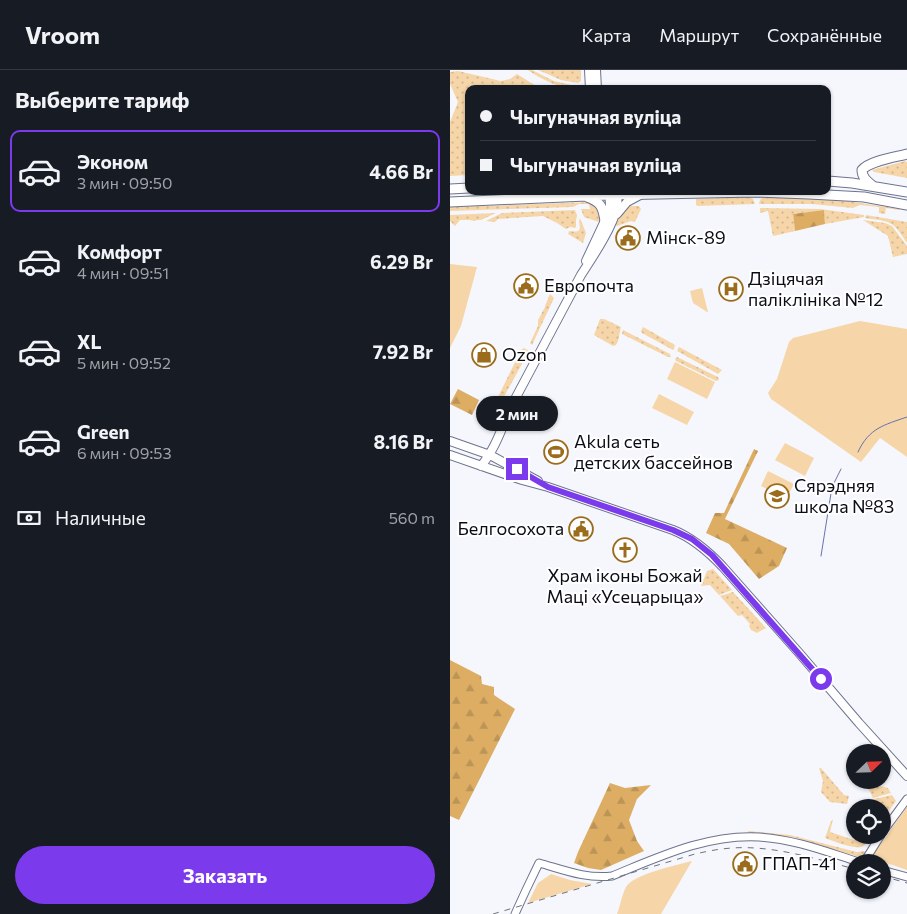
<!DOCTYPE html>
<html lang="ru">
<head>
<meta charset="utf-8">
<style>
  :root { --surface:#171b24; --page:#242831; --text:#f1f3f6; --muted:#9ea1a6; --line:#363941; --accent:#7c3aed }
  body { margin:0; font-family:Commissioner,sans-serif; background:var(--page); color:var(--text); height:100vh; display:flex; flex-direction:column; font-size:19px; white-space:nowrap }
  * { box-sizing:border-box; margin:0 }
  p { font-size:16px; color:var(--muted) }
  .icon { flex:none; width:28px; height:28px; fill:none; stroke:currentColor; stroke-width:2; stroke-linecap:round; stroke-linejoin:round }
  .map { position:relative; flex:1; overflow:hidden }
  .panel { display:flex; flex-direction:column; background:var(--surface); width:450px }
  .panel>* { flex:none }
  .banner { position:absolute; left:15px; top:15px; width:366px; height:110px; border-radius:10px; box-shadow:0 1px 4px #0004; display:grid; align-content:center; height:110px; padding:0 15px; background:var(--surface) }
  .needle { width:32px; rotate:67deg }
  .controls { position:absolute; left:396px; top:674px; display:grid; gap:10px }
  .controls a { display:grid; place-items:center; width:45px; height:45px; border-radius:50%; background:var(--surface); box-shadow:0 1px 4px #0004; font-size:25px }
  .end { position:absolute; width:22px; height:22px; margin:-11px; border:6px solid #7c3aed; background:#fff; box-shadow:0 0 0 2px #fff }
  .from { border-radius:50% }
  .bubble { position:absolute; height:35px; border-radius:18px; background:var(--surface); box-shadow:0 1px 4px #0004; font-size:16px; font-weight:700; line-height:35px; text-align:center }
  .banner b { display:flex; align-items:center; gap:18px; height:48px; font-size:19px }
  .banner b+b { border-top:1px solid var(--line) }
  .banner i { width:12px; height:12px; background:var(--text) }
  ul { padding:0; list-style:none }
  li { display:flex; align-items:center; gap:15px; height:82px; margin:0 10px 8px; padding:0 5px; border:2px solid transparent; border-radius:10px }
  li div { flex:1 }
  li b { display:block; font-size:19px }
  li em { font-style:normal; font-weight:700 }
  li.on { border-color:var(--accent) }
  li>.icon { width:45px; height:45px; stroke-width:1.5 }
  h2 { padding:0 15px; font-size:22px; line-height:60px }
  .pay { display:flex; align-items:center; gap:12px; height:55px; padding:0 15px; font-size:19px }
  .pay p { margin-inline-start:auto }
  .primary-button { display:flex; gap:10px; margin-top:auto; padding:10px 15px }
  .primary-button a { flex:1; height:58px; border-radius:30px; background:var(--accent); color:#fff; font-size:20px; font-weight:700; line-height:58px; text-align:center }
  header { display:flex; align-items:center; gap:30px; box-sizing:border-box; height:70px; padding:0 25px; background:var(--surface); border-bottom:1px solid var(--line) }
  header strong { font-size:24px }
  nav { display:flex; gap:28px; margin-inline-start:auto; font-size:18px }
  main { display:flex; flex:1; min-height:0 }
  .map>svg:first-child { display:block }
  .grass { fill:url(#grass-dots) }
  .forest { fill:url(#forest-firs) }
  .park { fill:#f6d6a8 }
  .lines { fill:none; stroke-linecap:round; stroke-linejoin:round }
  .stream { stroke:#6873a9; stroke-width:1 }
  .tertiary-casing { stroke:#6d738e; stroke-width:9 }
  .secondary-casing { stroke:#6d738e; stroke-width:10 }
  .primary-casing { stroke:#6d738e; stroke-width:11 }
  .tertiary { stroke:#fff; stroke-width:7 }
  .secondary { stroke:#fff; stroke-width:8 }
  .primary { stroke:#fff; stroke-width:9 }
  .rail { stroke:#70727b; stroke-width:1; stroke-dasharray:6 6; stroke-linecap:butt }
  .route { stroke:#7c3aed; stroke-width:6 }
  .labels { text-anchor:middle; stroke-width:4; stroke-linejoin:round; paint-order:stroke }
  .poi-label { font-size:18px; fill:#0a0c16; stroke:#fff; text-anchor:start }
</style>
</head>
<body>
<header>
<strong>Vroom</strong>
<nav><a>Карта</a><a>Маршрут</a><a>Сохранённые</a></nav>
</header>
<main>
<section class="panel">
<h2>Выберите тариф</h2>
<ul>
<li class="on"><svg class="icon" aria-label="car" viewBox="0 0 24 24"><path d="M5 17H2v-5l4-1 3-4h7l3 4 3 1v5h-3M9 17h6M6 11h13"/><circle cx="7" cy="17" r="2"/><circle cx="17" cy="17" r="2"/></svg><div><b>Эконом</b><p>3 мин · 09:50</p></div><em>4.66 Br</em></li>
<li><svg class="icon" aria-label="car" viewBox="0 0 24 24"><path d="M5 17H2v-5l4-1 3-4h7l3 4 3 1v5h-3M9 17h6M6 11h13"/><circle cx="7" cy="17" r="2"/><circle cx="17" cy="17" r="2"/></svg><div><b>Комфорт</b><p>4 мин · 09:51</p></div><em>6.29 Br</em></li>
<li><svg class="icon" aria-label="car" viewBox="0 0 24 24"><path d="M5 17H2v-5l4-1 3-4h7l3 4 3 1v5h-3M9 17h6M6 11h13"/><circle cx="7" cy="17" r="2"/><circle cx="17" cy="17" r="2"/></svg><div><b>XL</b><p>5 мин · 09:52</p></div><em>7.92 Br</em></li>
<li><svg class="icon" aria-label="car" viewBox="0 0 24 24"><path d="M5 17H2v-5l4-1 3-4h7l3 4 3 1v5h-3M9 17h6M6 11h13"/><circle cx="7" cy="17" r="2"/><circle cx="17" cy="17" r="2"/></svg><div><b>Green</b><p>6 мин · 09:53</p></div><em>8.16 Br</em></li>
</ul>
<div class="pay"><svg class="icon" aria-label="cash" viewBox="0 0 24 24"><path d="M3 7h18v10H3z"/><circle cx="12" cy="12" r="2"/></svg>Наличные<p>560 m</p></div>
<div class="primary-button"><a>Заказать</a></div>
</section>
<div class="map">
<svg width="457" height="844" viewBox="0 0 457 844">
  <defs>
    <pattern id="grass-dots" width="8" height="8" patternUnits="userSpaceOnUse" patternTransform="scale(1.25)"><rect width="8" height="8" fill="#f6d6a8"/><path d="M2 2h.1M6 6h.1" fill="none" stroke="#d2b690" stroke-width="1.8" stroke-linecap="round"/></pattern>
    <pattern id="forest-firs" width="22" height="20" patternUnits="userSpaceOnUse" patternTransform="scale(1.25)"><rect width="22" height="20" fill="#ddad64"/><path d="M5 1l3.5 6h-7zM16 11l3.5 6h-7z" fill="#bc9456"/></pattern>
  </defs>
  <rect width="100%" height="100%" fill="#f5f7fd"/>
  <path class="grass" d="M 78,0 L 82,0 L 104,11 L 130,17 L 131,19 C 112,19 93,11 78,0 Z
    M 88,0 L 131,0 L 131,11 L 128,13 L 111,10 Z
    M 8,1 L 51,11 L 60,9 L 67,4 L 91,19 L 19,19 L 19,105 L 0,106 L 0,52 L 8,32 L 0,14 L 0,2 Z
    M 455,91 L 457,92 L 457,108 L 424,102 L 422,100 Z
    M 299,127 L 303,129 L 305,134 L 248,136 L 246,135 L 246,129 Z
    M 312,128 L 358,128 L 397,131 L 450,139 L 449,140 L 436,138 L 435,144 L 429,143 L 429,137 L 410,135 L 403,138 L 362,134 L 309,134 L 310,130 Z
    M 181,131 L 181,136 L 189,136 L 191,139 L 185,152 L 181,151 L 167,156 L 165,155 L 175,136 Z
    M 142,132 L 148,135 L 152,153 L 134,147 L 131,139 L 140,139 L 139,134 L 129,134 L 123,137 L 0,141 L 0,137 Z
    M 310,138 L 370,139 L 414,145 L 414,147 L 375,154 L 374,140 L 343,144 L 345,161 L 323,166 L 318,141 L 310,143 Z
    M 125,140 L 127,145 L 126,150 L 126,157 L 125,158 L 120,157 L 116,159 L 107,153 L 93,146 L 48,149 L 45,152 L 36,151 L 52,143 Z
    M 46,143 L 31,150 L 28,150 L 24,151 L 20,150 L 10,150 L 5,156 L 0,151 L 0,145 Z
    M 416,145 L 457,152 L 457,173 C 442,150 442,152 415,148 Z
    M 130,148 L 136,163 L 133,173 L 118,164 L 119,161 C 130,162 131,162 129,151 Z
    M 413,150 L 435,153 L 442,156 L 457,176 L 457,184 L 443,187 L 438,166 Z
    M 100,224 L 104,228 L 82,275 L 80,273 L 88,256 L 88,250 L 95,237 L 95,236 Z
    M 150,249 L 154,249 L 171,257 L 168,271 L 166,275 L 163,276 L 144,265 Z
    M 193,257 L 225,275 L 224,279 L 223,280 L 192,263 L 191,261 Z
    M 173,260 L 220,284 L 221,287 L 218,287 L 172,264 Z
    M 229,277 L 272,300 L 268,304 L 229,282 L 227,281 Z
    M 74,278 L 79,281 L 50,334 L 47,333 L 46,331 L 71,280 Z
    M 227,287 L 268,307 L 269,310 L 266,311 L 226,291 L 225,289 Z
    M 263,499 L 282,520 L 269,525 L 260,515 L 251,516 L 257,501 Z
    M 283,522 L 316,558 L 307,563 L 301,560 L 299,556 L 300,554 L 292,545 L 288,546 L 287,545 L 270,526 Z
    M 369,698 L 371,698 L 394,725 L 399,726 L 397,734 L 380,732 L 371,722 L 373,711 Z
    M 419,713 L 438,718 L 441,723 L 423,728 L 418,718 Z
    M 442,725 L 446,731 L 436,745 L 433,742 L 432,738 L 425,737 L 421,734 L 424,729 Z
    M 383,749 L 380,762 L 404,770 L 406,767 L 412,771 L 417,765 L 422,765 C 419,769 416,776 411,777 C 404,779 382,771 375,768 L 381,751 Z
    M 298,761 L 340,765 L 407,782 L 414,781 L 416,783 L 410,786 L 406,786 L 347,768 L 325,765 L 298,763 Z"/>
  <path class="forest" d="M 374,140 L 375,154 L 345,161 L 343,144 Z
    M 8,319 L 29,330 L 22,345 L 0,334 Z
    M 304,379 L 308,381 L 275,449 L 337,478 L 329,496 L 309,509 L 279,474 L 256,463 L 265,443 L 274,443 Z
    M 0,590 L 31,606 L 32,614 L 44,617 L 44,625 L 65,639 L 9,750 L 0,746 Z
    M 160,713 L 175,718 L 201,715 L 187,729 L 179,750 L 187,771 L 194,781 L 151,800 L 138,798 L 124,793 L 128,782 Z"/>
  <path class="park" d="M 0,194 L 27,197 L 11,256 L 0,278 Z
    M 252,218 L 258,242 L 257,242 L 243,233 L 240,221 Z
    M 410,251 L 457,259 L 457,387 L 430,368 L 411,392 L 321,329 L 318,323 L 327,309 L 339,272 L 343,268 Z
    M 225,292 L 265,312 L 257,329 L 217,309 Z
    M 209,324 L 244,342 L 237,355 L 202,338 Z
    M 335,373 L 364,388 L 355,406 L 325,390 Z
    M 318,401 L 344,414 L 336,429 L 311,416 Z
    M 457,736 L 457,800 L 431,791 L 430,792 L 426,792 L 424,790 L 424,784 Z
    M 242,791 L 211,844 L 167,844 C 170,837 172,824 176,817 C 184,804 227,795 242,791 Z
    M 101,804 L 120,810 L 142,814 L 78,833 L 88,813 Z"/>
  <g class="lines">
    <path class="stream" d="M 408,382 C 419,358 434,355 457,347
      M 371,486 L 382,417 L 391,399"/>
    <g class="tertiary-casing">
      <path id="tertiary" d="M 432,763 L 457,729
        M 414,792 L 431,765
        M 432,800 L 457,807
        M 65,844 L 76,820 L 89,793 C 114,800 136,809 162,806 C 209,787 257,764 309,767 C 344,769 377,782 409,792"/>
    </g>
    <g class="secondary-casing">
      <path id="secondary" d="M 139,0 L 140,19
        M 146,0 L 147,19
        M 167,144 L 177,132 L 190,125
        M 136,191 L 159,142 L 160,135 L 159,121
        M 0,371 L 40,385 L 88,411
        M 0,385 L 72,410 L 98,417 L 223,460 C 243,468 258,481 273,497 L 350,584 L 409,653 L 457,706
        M 31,396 C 47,377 53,353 64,331 C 86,289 109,247 131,205 C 142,188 163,157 167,137 C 168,132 167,127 167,121"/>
    </g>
    <g class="primary-casing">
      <path id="primary" d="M 378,111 L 402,113 L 457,122
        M 423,116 C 418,112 412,108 412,100 C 419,91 445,87 457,84
        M 0,119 L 19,118
        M 137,127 C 151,132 153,137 155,151
        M 0,132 L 159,125 L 304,122 L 359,124 L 414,127 L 457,135"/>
    </g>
    <use href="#tertiary" class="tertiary"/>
    <use href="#secondary" class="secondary"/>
    <use href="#primary" class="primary"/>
    <path class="rail" d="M 432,806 L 457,813
      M 43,844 L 245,784 C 254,782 263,780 272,779 C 317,773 362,788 405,799"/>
  </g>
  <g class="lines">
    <path class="route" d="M 67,399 L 98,417 L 223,460 L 242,469 L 262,485 L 371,609"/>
  </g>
  <defs>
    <g id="civic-ring" transform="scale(1.25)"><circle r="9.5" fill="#fff" stroke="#9a6c1c" stroke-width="1.5"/><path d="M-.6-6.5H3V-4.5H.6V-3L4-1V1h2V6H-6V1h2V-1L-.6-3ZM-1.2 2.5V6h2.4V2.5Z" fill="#9a6c1c"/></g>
    <g id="hospital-ring" transform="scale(1.25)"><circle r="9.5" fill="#fff" stroke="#9a6c1c" stroke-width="1.5"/><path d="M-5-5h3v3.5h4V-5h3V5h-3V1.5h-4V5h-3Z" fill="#9a6c1c"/></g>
    <g id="shop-ring" transform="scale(1.25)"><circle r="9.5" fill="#fff" stroke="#9a6c1c" stroke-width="1.5"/><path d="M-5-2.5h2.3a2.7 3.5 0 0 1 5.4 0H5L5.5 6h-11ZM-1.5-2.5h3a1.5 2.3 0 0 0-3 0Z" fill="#9a6c1c"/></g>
    <g id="stadium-ring" transform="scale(1.25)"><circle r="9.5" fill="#fff" stroke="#9a6c1c" stroke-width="1.5"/><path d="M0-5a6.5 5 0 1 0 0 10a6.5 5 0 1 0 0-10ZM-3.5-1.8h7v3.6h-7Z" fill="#9a6c1c"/></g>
    <g id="school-ring" transform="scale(1.25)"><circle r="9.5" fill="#fff" stroke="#9a6c1c" stroke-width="1.5"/><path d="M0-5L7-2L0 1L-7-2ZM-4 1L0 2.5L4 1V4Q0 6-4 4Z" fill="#9a6c1c"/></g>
    <g id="church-ring" transform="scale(1.25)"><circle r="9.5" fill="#fff" stroke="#9a6c1c" stroke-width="1.5"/><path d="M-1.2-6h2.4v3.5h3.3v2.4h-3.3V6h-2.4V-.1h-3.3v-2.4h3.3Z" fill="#9a6c1c"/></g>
  </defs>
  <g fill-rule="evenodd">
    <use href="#civic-ring" x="178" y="168"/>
    <use href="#civic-ring" x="76" y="216"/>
    <use href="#hospital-ring" x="281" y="219"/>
    <use href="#shop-ring" x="34" y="285"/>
    <use href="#stadium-ring" x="106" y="382"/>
    <use href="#school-ring" x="327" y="426"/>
    <use href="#civic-ring" x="131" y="459"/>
    <use href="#church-ring" x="175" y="480"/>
    <use href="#civic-ring" x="295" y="794"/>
  </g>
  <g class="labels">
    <g class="poi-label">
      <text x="196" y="174">Мінск-89</text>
      <text x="298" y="215">Дзіцячая<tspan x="298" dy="21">паліклініка №12</tspan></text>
      <text x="94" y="222">Европочта</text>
      <text x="52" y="291">Ozon</text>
      <text x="124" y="378">Akula сеть<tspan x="124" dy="21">детских бассейнов</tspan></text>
      <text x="344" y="422">Сярэдняя<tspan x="344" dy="21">школа №83</tspan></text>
      <text x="114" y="465" text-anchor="end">Белгосохота</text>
      <text x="175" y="512" text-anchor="middle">Храм іконы Божай<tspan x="175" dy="21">Маці «Усецарыца»</tspan></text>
      <text x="312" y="800">ГПАП-41</text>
    </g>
  </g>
</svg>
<div class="controls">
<a><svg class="needle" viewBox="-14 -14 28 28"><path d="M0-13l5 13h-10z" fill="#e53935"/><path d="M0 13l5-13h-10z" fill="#9ea1a6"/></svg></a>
<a><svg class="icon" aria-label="locate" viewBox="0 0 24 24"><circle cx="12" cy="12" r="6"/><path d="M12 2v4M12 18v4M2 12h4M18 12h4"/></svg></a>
<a><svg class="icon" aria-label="layers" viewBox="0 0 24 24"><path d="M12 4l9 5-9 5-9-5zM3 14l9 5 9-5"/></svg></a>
</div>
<i class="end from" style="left:371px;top:609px"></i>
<i class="end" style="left:67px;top:399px"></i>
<div class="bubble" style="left:26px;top:326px;width:82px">2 мин</div>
<div class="banner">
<b><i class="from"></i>Чыгуначная вуліца</b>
<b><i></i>Чыгуначная вуліца</b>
</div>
</div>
</main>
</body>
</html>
